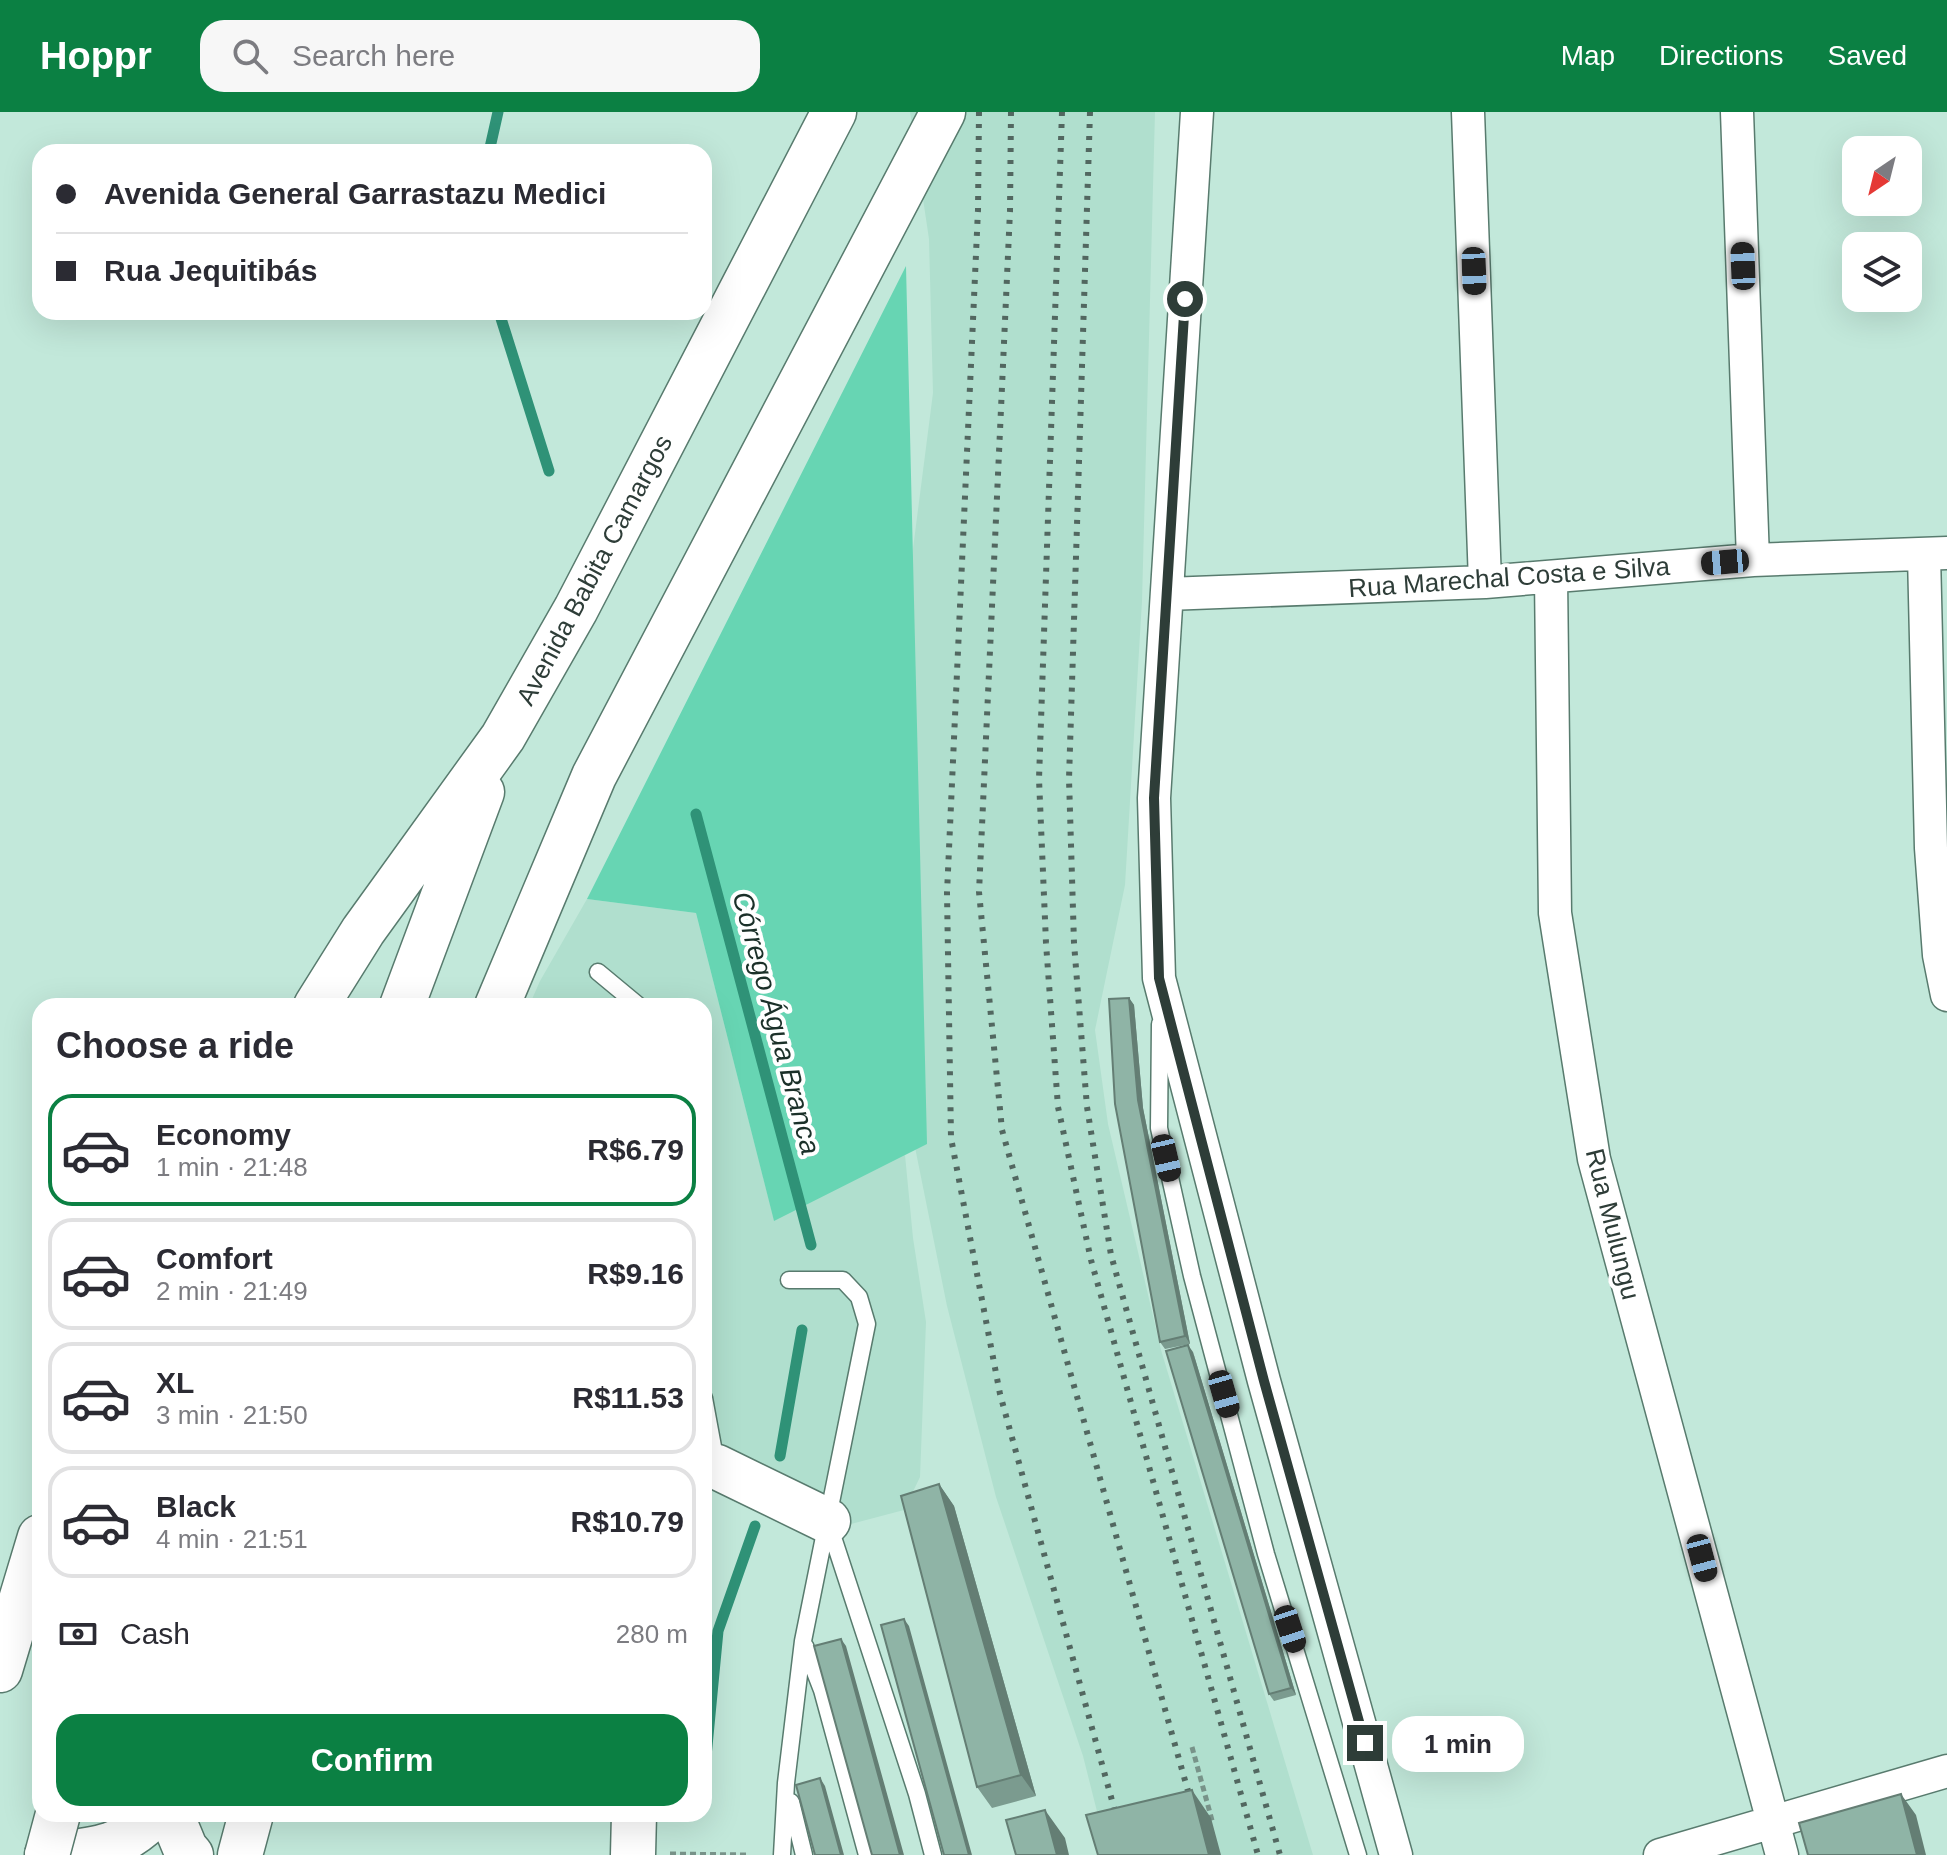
<!DOCTYPE html>
<html lang="en">
<head>
<meta charset="utf-8">
<style>
  :root { --surface:#fff; --page:#f7f7f7; --text:#2b2b33; --muted:#7c7c81; --line:#e1e1e2; --accent:#0b8043 }
  body { margin:0; font-family:Arial,sans-serif; background:var(--page); color:var(--text); height:100vh; display:flex; flex-direction:column; font-size:30px; white-space:nowrap }
  * { box-sizing:border-box; margin:0 }
  p { font-size:26px; color:var(--muted) }
  .icon { flex:none; width:44px; height:44px; fill:none; stroke:currentColor; stroke-width:2; stroke-linecap:round; stroke-linejoin:round }
  .map { position:relative; flex:1; overflow:hidden }
  .side { position:absolute; left:32px; top:886px; width:680px; height:824px; display:flex; flex-direction:column; background:var(--surface); border-radius:24px; box-shadow:0 8px 32px #0002 }
  .side>* { flex:none }
  .banner { position:absolute; left:32px; top:32px; width:680px; height:176px; border-radius:24px; box-shadow:0 8px 32px #0002; display:grid; align-content:center; height:176px; padding:0 24px; background:var(--surface) }
  .needle { width:52px; rotate:215deg }
  .tools { position:absolute; left:1842px; top:24px; display:grid; gap:16px }
  .tools a { display:grid; place-items:center; width:80px; height:80px; border-radius:16px; background:var(--surface); box-shadow:0 8px 32px #0002; font-size:40px }
  .end { position:absolute; width:36px; height:36px; margin:-18px; border:10px solid #2e3d38; background:#fff; box-shadow:0 0 0 4px #fff }
  .from { border-radius:50% }
  .bubble { position:absolute; height:56px; border-radius:24px; background:var(--surface); box-shadow:0 8px 32px #0002; font-size:26px; font-weight:700; line-height:56px; text-align:center }
  .car { position:absolute; width:24px; height:48px; margin:-24px -12px; border-radius:10px; box-shadow:0 0 6px 2px #0007; background:linear-gradient(#222 24%,#8ab4d8 0 40%,#222 0 76%,#8ab4d8 0 86%,#222 0) }
  .banner b { display:flex; align-items:center; gap:28px; height:76px; font-size:30px }
  .banner b+b { border-top:2px solid var(--line) }
  .banner i { width:20px; height:20px; background:var(--text) }
  ul { padding:0; list-style:none }
  li { display:flex; align-items:center; gap:24px; height:112px; margin:0 16px 12px; padding:0 8px; border:4px solid var(--line); border-radius:24px }
  li div { flex:1 }
  li b { display:block; font-size:30px }
  li em { font-style:normal; font-weight:700 }
  li.on { border-color:var(--accent) }
  li>.icon { width:72px; height:72px; stroke-width:1.5 }
  h2 { padding:0 24px; font-size:36px; line-height:96px }
  .pay { display:flex; align-items:center; gap:20px; height:88px; padding:0 24px; font-size:30px }
  .pay p { margin-inline-start:auto }
  .primary-button { display:flex; gap:16px; margin-top:auto; padding:16px 24px }
  .primary-button a { flex:1; height:92px; border-radius:24px; background:var(--accent); color:#fff; font-size:32px; font-weight:700; line-height:92px; text-align:center }
  header { display:flex; align-items:center; gap:48px; box-sizing:border-box; height:112px; padding:0 40px; background:var(--accent); color:#fff }
  header strong { font-size:38px }
  nav { display:flex; gap:44px; margin-inline-start:auto; font-size:28px }
  .search { width:560px; height:72px; background:var(--page); display:flex; align-items:center; gap:20px; box-sizing:border-box; padding:0 28px; border-radius:24px; color:var(--muted); font-size:30px }
  .map>svg:first-child { display:block }
  .built { fill:#b0dfce }
  .green { fill:#67d5b3 }
  .lines { fill:none; stroke-linecap:round; stroke-linejoin:round }
  .stream { stroke:#2f9277; stroke-width:11 }
  .service-casing { stroke:#587b6e; stroke-width:19 }
  .minor-casing { stroke:#587b6e; stroke-width:35 }
  .secondary-casing { stroke:#587b6e; stroke-width:47 }
  .path { stroke:#789389; stroke-width:5; stroke-dasharray:6 4; stroke-linecap:butt }
  .service { stroke:#fff; stroke-width:16 }
  .minor { stroke:#fff; stroke-width:32 }
  .secondary { stroke:#fff; stroke-width:44 }
  .rail { stroke:#526760; stroke-width:6; stroke-dasharray:4 8; stroke-linecap:butt }
  .secondary-bridge-casing { stroke:#587b6e; stroke-width:47; stroke-linecap:butt }
  .secondary-bridge { stroke:#fff; stroke-width:44 }
  .wall { fill:#7b9b8f }
  .shaded-wall { fill:#647e74 }
  .building { fill:#8fb4a6; stroke:#647e74; stroke-width:2 }
  .route { stroke:#2e3d38; stroke-width:10 }
  .labels { text-anchor:middle; stroke-width:8; stroke-linejoin:round; paint-order:stroke }
  .street-label { font-size:26px; fill:#2e3d38; stroke:#fff }
  .water-label { font-size:28px; font-style:italic; fill:#1b3029; stroke:#fff }
</style>
</head>
<body>
<header>
<strong>Hoppr</strong>
<div class="search"><svg class="icon" aria-label="search" viewBox="0 0 24 24"><circle cx="10" cy="10" r="6"/><path d="M15 15l6 6"/></svg>Search here</div>
<nav><a>Map</a><a>Directions</a><a>Saved</a></nav>
</header>
<div class="map">
<svg width="1947" height="1743" viewBox="0 0 1947 1743">
  <rect width="100%" height="100%" fill="#c2e8da"/>
  <path class="built" d="M 910,0 L 1155,0 L 1142,489 L 1125,773 L 1095,918 L 1108,1012 L 1161,1238 L 1313,1743 L 1108,1743 L 1083,1644 L 996,1385 L 947,1194 L 899,956 L 897,561 L 933,281 L 929,127 Z
    M 587,787 L 696,801 L 774,1108 L 905,1043 L 913,1126 L 926,1210 L 920,1365 L 904,1398 L 851,1412 L 798,1380 L 704,1339 L 704,894 L 529,894 L 540,869 Z"/>
  <path class="green" d="M 906,154 L 927,1032 L 774,1109 L 696,801 L 587,787 Z"/>
  <g class="lines">
    <path class="stream" d="M 489,40 L 498,0
      M 499,200 L 549,359
      M 696,702 L 811,1133
      M 780,1344 L 802,1218
      M 705,1655 L 718,1519 L 755,1414"/>
    <g class="service-casing">
      <path id="service" d="M 598,860 L 639,894
        M 1160,912 L 1159,1016 L 1192,1164 L 1266,1442 L 1358,1743
        M 704,1286 L 716,1351
        M 828,1410 L 917,1682 L 933,1743
        M 805,1534 L 822,1578 L 867,1743
        M 791,1690 L 804,1743
        M 782,1743 L 786,1671 L 803,1529 L 867,1212 L 859,1185 L 843,1168 L 789,1168"/>
    </g>
    <g class="minor-casing">
      <path id="minor" d="M 1197,0 L 1154,686 L 1159,866 L 1264,1269 L 1396,1743
        M 1468,0 L 1485,470
        M 1737,0 L 1753,448
        M 1924,443 L 1931,736 L 1939,843 L 1947,883
        M 1551,465 L 1555,801 L 1594,1047 L 1782,1743
        M 1167,482 L 1485,470 L 1753,448 L 1947,441
        M 1660,1743 L 1947,1659"/>
    </g>
    <g class="secondary-casing">
      <path id="secondary" d="M 316,894 L 363,819 L 503,625 L 576,497 L 834,0
        M 402,894 L 482,680
        M 497,894 L 594,664 L 943,0
        M 704,1352 L 717,1355 L 828,1409
        M 0,1558 L 40,1425
        M 171,1702 L 185,1736 L 191,1743
        M 47,1743 C 91,1738 123,1738 155,1702
        M 240,1743 L 251,1702
        M 633,1743 L 634,1702"/>
    </g>
    <path class="path" d="M 1192,1635 L 1213,1712
      M 670,1742 L 749,1743"/>
    <use href="#service" class="service"/>
    <use href="#minor" class="minor"/>
    <use href="#secondary" class="secondary"/>
    <path class="rail" d="M 979,0 L 978,98 L 947,781 L 951,1026 L 1000,1282 L 1127,1743
      M 1011,0 L 1010,99 L 979,780 L 1002,1018 L 1206,1743
      M 1062,0 L 1039,667 L 1046,831 L 1058,995 L 1091,1148 L 1258,1743
      M 1090,0 L 1069,667 L 1074,831 L 1087,995 L 1111,1143 L 1280,1743"/>
    <g class="secondary-bridge-casing">
      <path id="secondary-bridge" d="M 47,1743 L 58,1702"/>
    </g>
    <use href="#secondary-bridge" class="secondary-bridge"/>
  </g>
  <path class="wall" d="M 1129,886 L 1134,893 L 1143,996 L 1190,1232 L 1165,1237 L 1160,1230 Z
    M 1193,1240 L 1296,1583 L 1274,1589 L 1269,1582 Z
    M 939,1372 L 954,1394 L 1036,1684 L 992,1696 L 977,1675 Z"/>
  <path class="shaded-wall" d="M 1129,886 L 1134,893 L 1143,996 L 1190,1232 L 1185,1224 L 1138,988 Z
    M 1188,1233 L 1193,1240 L 1296,1583 L 1291,1576 Z
    M 939,1372 L 954,1394 L 1036,1684 L 1021,1663 Z
    M 904,1507 L 909,1514 L 972,1743 L 969,1743 Z
    M 841,1527 L 846,1534 L 904,1743 L 900,1743 Z
    M 820,1666 L 825,1674 L 844,1743 L 841,1743 Z
    M 1192,1678 L 1211,1706 L 1221,1743 L 1209,1743 Z
    M 1901,1682 L 1916,1703 L 1926,1743 L 1917,1743 Z
    M 1045,1698 L 1065,1726 L 1069,1743 L 1057,1743 Z"/>
  <path class="building" d="M 1129,886 L 1138,988 L 1185,1224 L 1160,1230 L 1115,992 L 1109,887 Z
    M 1188,1233 L 1291,1576 L 1269,1582 L 1166,1239 Z
    M 939,1372 L 1021,1663 L 977,1675 L 901,1384 Z
    M 904,1507 L 969,1743 L 944,1743 L 881,1513 Z
    M 841,1527 L 900,1743 L 872,1743 L 814,1534 Z
    M 820,1666 L 841,1743 L 815,1743 L 796,1673 Z
    M 1192,1678 L 1209,1743 L 1098,1743 L 1086,1703 Z
    M 1901,1682 L 1917,1743 L 1808,1743 L 1799,1711 Z
    M 1045,1698 L 1057,1743 L 1016,1743 L 1006,1708 Z"/>
  <g class="lines">
    <path class="route" d="M 1185,187 L 1154,686 L 1159,866 L 1264,1269 L 1365,1631"/>
  </g>
  <g class="labels">
    <g class="street-label">
      <text transform="translate(594 458) rotate(-62)" y="9">Avenida Babita Camargos</text>
      <text transform="translate(1509 465) rotate(-4)" y="9">Rua Marechal Costa e Silva</text>
      <text transform="translate(1613 1112) rotate(76)" y="9">Rua Mulungu</text>
    </g>
    <g class="water-label">
      <text transform="translate(777 911) rotate(75)" y="10">Córrego Água Branca</text>
    </g>
  </g>
</svg>
<div class="tools">
<a><svg class="needle" viewBox="-14 -14 28 28"><path d="M0-13l5 13h-10z" fill="#e53935"/><path d="M0 13l5-13h-10z" fill="#7c7c81"/></svg></a>
<a><svg class="icon" aria-label="layers" viewBox="0 0 24 24"><path d="M12 4l9 5-9 5-9-5zM3 14l9 5 9-5"/></svg></a>
</div>
<i class="end from" style="left:1185px;top:187px"></i>
<i class="end" style="left:1365px;top:1631px"></i>
<div class="bubble" style="left:1392px;top:1604px;width:132px">1 min</div>
<i class="car" style="left:1743px;top:154px;rotate:358deg"></i>
<i class="car" style="left:1474px;top:159px;rotate:178deg"></i>
<i class="car" style="left:1725px;top:450px;rotate:265deg"></i>
<i class="car" style="left:1166px;top:1046px;rotate:167deg"></i>
<i class="car" style="left:1224px;top:1282px;rotate:164deg"></i>
<i class="car" style="left:1702px;top:1446px;rotate:165deg"></i>
<i class="car" style="left:1290px;top:1517px;rotate:162deg"></i>
<div class="banner">
<b><i class="from"></i>Avenida General Garrastazu Medici</b>
<b><i></i>Rua Jequitibás</b>
</div>
<section class="side">
<h2>Choose a ride</h2>
<ul>
<li class="on"><svg class="icon" aria-label="car" viewBox="0 0 24 24"><path d="M5 17H2v-5l4-1 3-4h7l3 4 3 1v5h-3M9 17h6M6 11h13"/><circle cx="7" cy="17" r="2"/><circle cx="17" cy="17" r="2"/></svg><div><b>Economy</b><p>1 min · 21:48</p></div><em>R$6.79</em></li>
<li><svg class="icon" aria-label="car" viewBox="0 0 24 24"><path d="M5 17H2v-5l4-1 3-4h7l3 4 3 1v5h-3M9 17h6M6 11h13"/><circle cx="7" cy="17" r="2"/><circle cx="17" cy="17" r="2"/></svg><div><b>Comfort</b><p>2 min · 21:49</p></div><em>R$9.16</em></li>
<li><svg class="icon" aria-label="car" viewBox="0 0 24 24"><path d="M5 17H2v-5l4-1 3-4h7l3 4 3 1v5h-3M9 17h6M6 11h13"/><circle cx="7" cy="17" r="2"/><circle cx="17" cy="17" r="2"/></svg><div><b>XL</b><p>3 min · 21:50</p></div><em>R$11.53</em></li>
<li><svg class="icon" aria-label="car" viewBox="0 0 24 24"><path d="M5 17H2v-5l4-1 3-4h7l3 4 3 1v5h-3M9 17h6M6 11h13"/><circle cx="7" cy="17" r="2"/><circle cx="17" cy="17" r="2"/></svg><div><b>Black</b><p>4 min · 21:51</p></div><em>R$10.79</em></li>
</ul>
<div class="pay"><svg class="icon" aria-label="cash" viewBox="0 0 24 24"><path d="M3 7h18v10H3z"/><circle cx="12" cy="12" r="2"/></svg>Cash<p>280 m</p></div>
<div class="primary-button"><a>Confirm</a></div>
</section>
</div>
</body>
</html>
